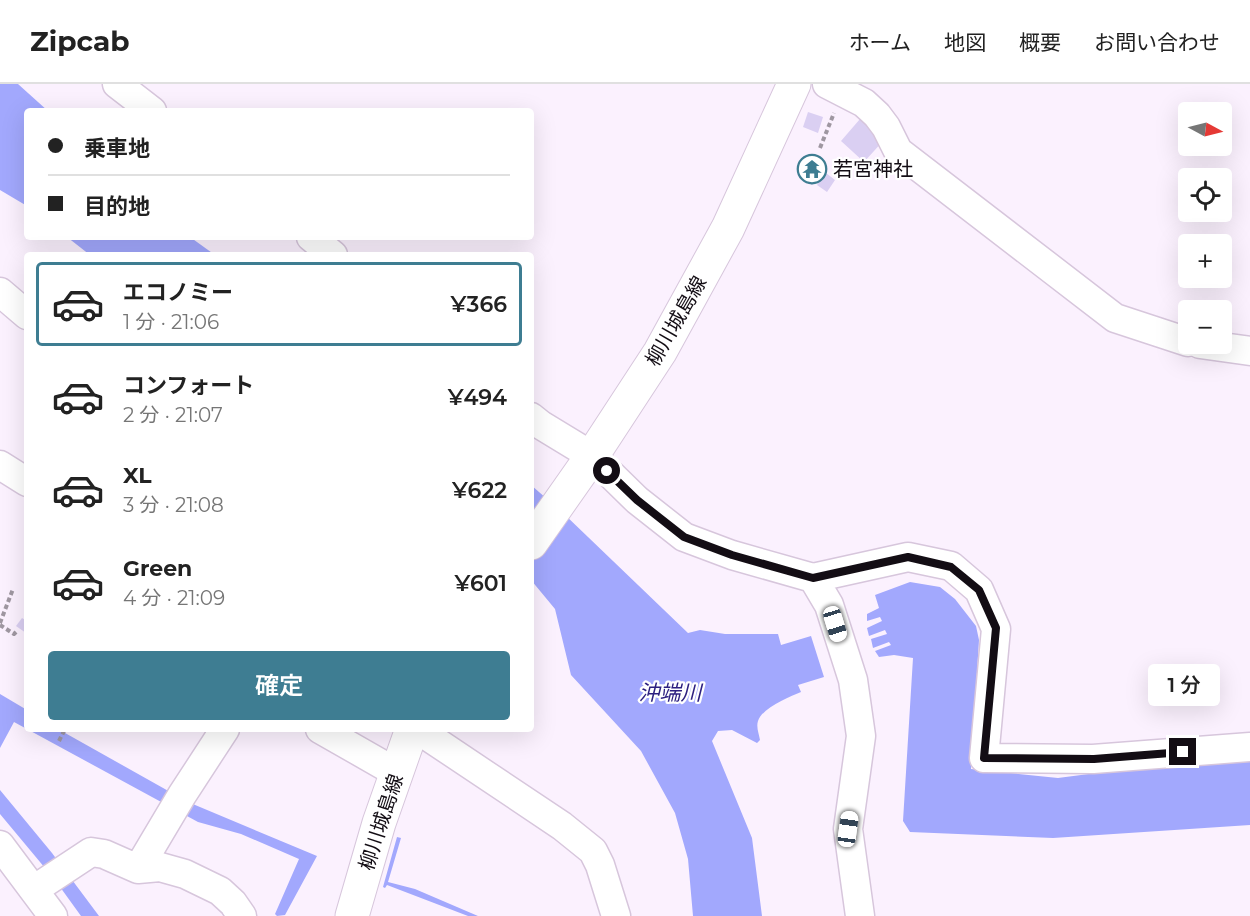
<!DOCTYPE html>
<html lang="ja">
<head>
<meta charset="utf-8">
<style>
  :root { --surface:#fff; --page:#f6f6f6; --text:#222; --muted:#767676; --line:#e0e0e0; --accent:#3e7d92 }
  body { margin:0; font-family:Montserrat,"Noto Sans JP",sans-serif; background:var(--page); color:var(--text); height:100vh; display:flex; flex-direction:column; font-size:22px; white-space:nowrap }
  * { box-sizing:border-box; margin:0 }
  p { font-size:20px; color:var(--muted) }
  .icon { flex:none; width:33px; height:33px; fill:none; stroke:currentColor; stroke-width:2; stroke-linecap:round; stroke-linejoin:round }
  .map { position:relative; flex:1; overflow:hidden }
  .sheet { position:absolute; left:24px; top:168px; width:510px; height:480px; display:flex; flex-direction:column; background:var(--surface); border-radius:6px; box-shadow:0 6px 24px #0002 }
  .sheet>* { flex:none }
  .banner { position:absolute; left:24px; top:24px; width:510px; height:132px; border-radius:6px; box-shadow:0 6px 24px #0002; display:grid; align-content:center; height:132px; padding:0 24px; background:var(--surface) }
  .needle { width:39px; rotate:97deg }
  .tools { position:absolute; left:1178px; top:18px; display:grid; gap:12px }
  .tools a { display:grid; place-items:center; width:54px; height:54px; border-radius:6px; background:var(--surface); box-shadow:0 6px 24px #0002; font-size:30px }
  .end { position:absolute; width:27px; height:27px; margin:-14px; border:8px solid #130d14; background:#fff; box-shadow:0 0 0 3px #fff }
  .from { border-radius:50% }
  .bubble { position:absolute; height:42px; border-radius:6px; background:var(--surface); box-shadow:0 6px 24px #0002; font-size:20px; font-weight:600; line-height:42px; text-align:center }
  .car { position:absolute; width:18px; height:36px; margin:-18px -9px; border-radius:8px; box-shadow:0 0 4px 2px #0007; background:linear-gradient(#fff 24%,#345 0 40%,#fff 0 76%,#345 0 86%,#fff 0) }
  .banner b { display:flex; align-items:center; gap:21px; height:57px; font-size:22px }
  .banner b+b { border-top:2px solid var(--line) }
  .banner i { width:15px; height:15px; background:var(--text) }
  ul { padding:10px 0 0; list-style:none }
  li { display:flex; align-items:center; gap:18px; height:84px; margin:0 12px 9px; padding:0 12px; border:3px solid transparent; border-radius:6px }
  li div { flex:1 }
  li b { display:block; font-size:22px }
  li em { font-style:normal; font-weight:600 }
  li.active { border-color:var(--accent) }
  li>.icon { width:54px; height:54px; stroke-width:1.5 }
  .button { display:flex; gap:12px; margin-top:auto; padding:12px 24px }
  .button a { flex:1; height:69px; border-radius:6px; background:var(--accent); color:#fff; font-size:24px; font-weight:600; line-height:69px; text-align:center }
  header { display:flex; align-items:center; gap:36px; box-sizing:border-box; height:84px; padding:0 30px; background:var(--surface); border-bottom:2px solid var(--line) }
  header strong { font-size:28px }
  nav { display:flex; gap:33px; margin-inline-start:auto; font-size:21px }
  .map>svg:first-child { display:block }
  .water { fill:#a2a8fd }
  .building { fill:#dacff2 }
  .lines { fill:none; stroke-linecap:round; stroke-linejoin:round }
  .minor-casing { stroke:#d7c6dc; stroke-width:31 }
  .major-casing { stroke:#d7c6dc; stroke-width:35 }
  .path { stroke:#9f97a1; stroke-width:4; stroke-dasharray:4.5 3; stroke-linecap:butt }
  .minor { stroke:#fff; stroke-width:28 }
  .major { stroke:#fff; stroke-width:33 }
  .route { stroke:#130d14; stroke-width:8 }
  .labels { text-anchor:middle; stroke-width:4.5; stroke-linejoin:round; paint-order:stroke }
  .poi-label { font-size:20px; fill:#130d14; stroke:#fff; text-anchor:start }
  .street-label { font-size:20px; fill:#130d14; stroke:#fff }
  .water-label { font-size:21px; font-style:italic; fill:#2d2080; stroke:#fff }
</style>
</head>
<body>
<header>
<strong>Zipcab</strong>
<nav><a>ホーム</a><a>地図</a><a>概要</a><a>お問い合わせ</a></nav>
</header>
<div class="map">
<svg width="1250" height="832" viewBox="0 0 1250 832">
  <rect width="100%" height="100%" fill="#fbf1fe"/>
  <path class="water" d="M 0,0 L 18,0 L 48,27 L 27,27 L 27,122 L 0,106 Z
    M 67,153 L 190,153 L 215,171 L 90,171 Z
    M 531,401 L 563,429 L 688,549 L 700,546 L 725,550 L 778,550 L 781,561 L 811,552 L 824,593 L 798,601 L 801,608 C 789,613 762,624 758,637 C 756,643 759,650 760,656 L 757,659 L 732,646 L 718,647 L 712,657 L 752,754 L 762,832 L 693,832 L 688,775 L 675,729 L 641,667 L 571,591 L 555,525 L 531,496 Z
    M 910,498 L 940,503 L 955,515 L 976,542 L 979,556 L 971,685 L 1058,694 L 1250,669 L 1250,741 L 1053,754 L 910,748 L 903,737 L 913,574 L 894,571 L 879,573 L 875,567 L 891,561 L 889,558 L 873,564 L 871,555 L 887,550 L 885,546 L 869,552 L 867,544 L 882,537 L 880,533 L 867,537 L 867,530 L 879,524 L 875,511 Z
    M 0,610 L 27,626 L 27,645 L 58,645 L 188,718 L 317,772 L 285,831 L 277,832 L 275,830 L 299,775 L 241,750 L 198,738 L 14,638 L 0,664 Z
    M 0,706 L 52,769 L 99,832 L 81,832 L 55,796 L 0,730 Z
    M 397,753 L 401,754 L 388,798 L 415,805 L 478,832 L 468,832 L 387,801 L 385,804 L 383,803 Z"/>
  <path class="building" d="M 808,28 L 823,33 L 818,49 L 803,43 Z
    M 860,35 L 884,56 L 864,78 L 841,57 Z
    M 811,73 L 824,83 L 812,101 L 798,91 Z
    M 826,89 L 835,96 L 827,108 L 817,101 Z
    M 22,534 L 27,537 L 26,549 L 16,542 Z"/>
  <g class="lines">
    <g class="minor-casing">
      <path id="minor" d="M 117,0 L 152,27
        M 827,0 L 864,19 L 877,31 L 886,43 L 898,67 L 1115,234 L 1188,258
        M 311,153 L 333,171
        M 0,208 L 27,231
        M 1200,260 L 1250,267
        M 531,333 L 541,341 L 592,372 L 637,416 L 684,453 L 732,471 L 813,494 L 908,473 L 951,482 L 979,506 L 996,545 L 984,674 L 1093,675 L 1250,663
        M 0,381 L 27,398
        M 813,494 L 829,521 L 853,596 L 861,652 L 848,745 L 860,832
        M 320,645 L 397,689
        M 417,645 L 562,742 L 593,767 L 600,781 L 616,832
        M 0,761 L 53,832
        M 138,785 L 182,711 L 225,645
        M 35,805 L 91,768 L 104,770 L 138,785 L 160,783 L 185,790 L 220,807 L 233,819 L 242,832"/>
    </g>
    <g class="major-casing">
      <path id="major" d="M 531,459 L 592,372 L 660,268 L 728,144 L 794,0
        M 352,832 L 379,739 L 412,645"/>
    </g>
    <path class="path" d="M 820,64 L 834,29
      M 0,539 L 13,505
      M 0,541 L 14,550 L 17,547
      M 59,657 L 65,645"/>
    <use href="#minor" class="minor"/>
    <use href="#major" class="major"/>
  </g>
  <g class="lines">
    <path class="route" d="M 607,387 L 637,416 L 684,453 L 732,471 L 813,494 L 908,473 L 951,483 L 979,506 L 996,544 L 984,674 L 1094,675 L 1183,668"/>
  </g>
  <defs>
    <g id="temple-ring" transform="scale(1.5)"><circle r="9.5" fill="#fff" stroke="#3e7d92" stroke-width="1.5"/><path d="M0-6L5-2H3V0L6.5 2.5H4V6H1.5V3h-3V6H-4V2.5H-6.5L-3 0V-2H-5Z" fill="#3e7d92"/></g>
  </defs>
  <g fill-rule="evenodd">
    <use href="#temple-ring" x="812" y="85"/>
  </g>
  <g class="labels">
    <g class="poi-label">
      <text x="833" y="92">若宮神社</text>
    </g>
    <g class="street-label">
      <text transform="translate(676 237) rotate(-60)" y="7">柳川城島線</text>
      <text transform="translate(381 738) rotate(-72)" y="7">柳川城島線</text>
    </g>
    <g class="water-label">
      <text x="670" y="616">沖端川</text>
    </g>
  </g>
</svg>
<div class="tools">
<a><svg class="needle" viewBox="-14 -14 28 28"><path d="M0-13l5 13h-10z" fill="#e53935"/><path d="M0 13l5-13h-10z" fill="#767676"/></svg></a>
<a><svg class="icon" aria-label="locate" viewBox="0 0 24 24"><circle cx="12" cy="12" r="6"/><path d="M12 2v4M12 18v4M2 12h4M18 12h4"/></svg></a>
<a>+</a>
<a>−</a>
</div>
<i class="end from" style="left:607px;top:387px"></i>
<i class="end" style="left:1183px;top:668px"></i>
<div class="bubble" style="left:1148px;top:580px;width:72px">1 分</div>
<i class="car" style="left:835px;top:540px;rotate:163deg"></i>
<i class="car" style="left:848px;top:745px;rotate:8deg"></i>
<div class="banner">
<b><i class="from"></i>乗車地</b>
<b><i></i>目的地</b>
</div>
<section class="sheet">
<ul>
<li class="active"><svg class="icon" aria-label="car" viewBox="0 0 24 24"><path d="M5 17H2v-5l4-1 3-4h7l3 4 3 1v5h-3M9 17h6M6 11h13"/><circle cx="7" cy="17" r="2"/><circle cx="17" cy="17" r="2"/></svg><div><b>エコノミー</b><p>1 分 · 21:06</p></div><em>¥366</em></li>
<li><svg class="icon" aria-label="car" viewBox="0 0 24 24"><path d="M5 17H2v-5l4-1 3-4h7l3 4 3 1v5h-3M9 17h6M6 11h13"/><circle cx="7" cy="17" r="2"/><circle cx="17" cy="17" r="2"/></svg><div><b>コンフォート</b><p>2 分 · 21:07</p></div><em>¥494</em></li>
<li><svg class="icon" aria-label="car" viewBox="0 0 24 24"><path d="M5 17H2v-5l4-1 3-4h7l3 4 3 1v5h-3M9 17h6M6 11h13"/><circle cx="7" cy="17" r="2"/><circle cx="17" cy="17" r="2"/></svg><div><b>XL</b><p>3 分 · 21:08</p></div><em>¥622</em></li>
<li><svg class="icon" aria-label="car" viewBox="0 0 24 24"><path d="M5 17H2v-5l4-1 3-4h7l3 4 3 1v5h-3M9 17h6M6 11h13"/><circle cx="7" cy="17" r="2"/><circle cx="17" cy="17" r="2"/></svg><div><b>Green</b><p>4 分 · 21:09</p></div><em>¥601</em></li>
</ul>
<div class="button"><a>確定</a></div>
</section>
</div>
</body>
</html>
